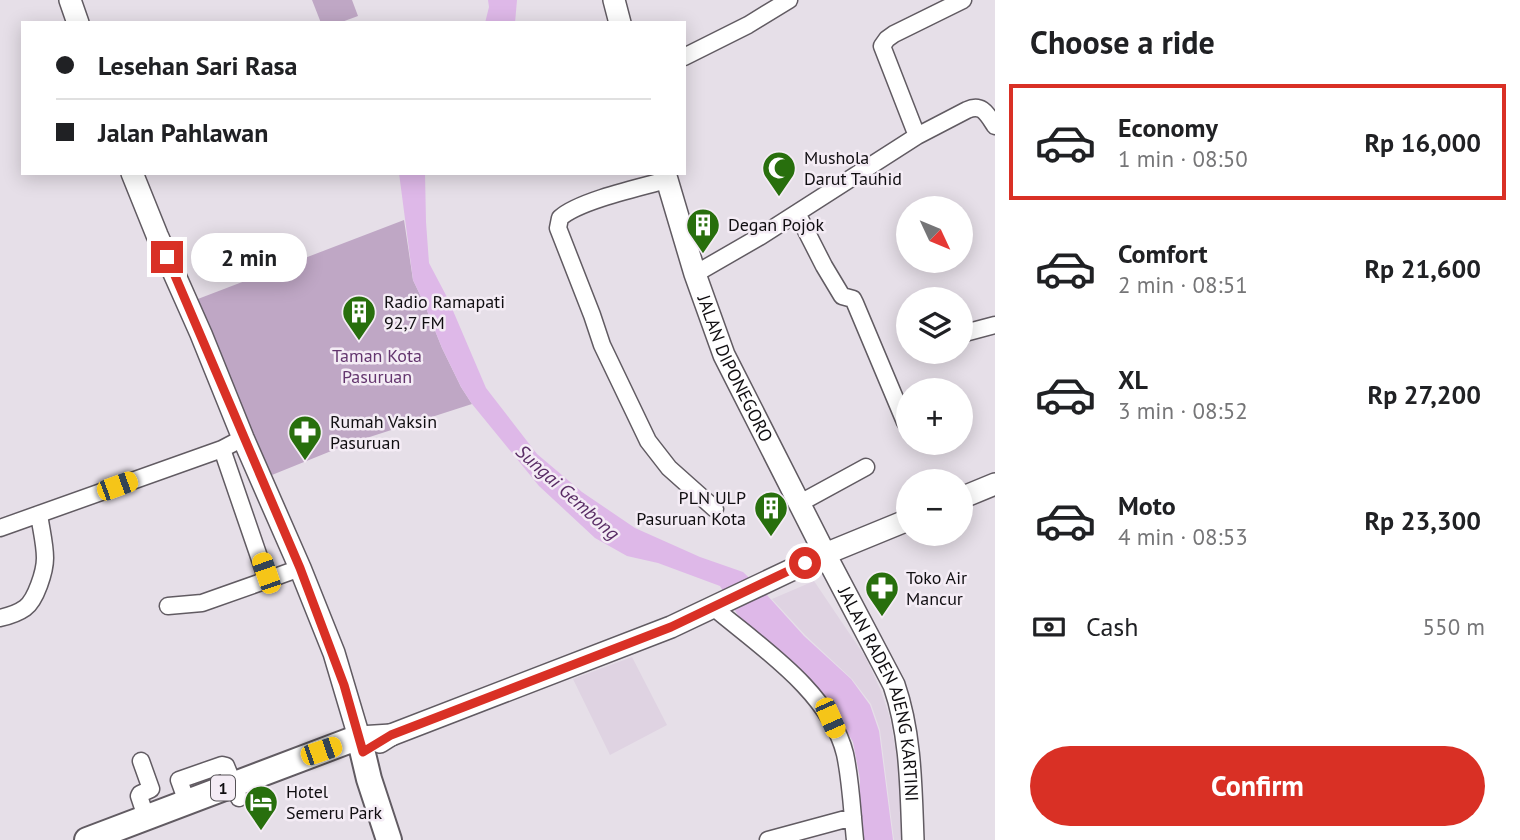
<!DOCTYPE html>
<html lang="en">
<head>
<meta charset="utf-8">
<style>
  :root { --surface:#fff; --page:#f6f6f6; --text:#202124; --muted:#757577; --line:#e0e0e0; --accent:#d93025 }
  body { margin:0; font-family:"PT Sans",sans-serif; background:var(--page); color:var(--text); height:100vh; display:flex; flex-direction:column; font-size:26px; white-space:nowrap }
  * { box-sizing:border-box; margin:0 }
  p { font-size:23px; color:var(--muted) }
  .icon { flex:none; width:38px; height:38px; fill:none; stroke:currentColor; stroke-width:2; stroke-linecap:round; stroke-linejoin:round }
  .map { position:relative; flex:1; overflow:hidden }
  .panel { display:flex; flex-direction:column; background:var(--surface); width:525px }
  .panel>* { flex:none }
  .banner { position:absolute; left:21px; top:21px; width:665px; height:154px; border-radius:0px; box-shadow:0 4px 18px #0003; display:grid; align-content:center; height:154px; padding:0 35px; background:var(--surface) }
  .needle { width:46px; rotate:134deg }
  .buttons { position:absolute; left:896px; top:196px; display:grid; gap:14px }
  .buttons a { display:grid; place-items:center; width:77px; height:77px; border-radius:50%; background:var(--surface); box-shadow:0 4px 18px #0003; font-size:35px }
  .end { position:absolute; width:32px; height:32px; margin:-16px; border:9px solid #d93025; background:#fff; box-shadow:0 0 0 4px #fff }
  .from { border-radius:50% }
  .bubble { position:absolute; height:49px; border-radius:24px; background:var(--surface); box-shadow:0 4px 18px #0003; font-size:23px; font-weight:600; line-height:49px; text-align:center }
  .car { position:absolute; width:21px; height:42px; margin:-21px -10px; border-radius:9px; box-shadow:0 0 5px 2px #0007; background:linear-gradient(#f5c518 24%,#345 0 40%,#f5c518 0 76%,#345 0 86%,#f5c518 0) }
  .banner b { display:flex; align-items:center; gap:24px; height:66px; font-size:26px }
  .banner b+b { border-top:2px solid var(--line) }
  .banner i { width:18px; height:18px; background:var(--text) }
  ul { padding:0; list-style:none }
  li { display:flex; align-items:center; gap:21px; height:116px; margin:0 14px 10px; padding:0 21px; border:4px solid transparent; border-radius:0px }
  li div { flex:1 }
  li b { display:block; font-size:26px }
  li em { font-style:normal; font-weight:600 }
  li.selected { border-color:var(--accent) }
  li>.icon { width:63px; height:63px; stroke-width:1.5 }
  h2 { padding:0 35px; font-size:32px; line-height:84px }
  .pay { display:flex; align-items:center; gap:18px; height:77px; padding:0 35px; font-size:26px }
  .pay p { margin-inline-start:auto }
  .button { display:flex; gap:14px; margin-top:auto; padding:14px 35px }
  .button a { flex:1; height:80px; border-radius:42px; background:var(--accent); color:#fff; font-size:28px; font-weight:600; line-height:80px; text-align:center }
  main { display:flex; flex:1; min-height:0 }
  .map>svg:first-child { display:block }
  .built { fill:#dfd3e2 }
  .green { fill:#bfa7c5 }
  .water { fill:#deb8e8 }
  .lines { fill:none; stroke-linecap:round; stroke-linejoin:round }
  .minor-casing { stroke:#615b62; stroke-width:19 }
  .major-casing { stroke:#615b62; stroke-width:24 }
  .highway-casing { stroke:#615b62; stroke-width:28 }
  .minor { stroke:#fff; stroke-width:16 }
  .major { stroke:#fff; stroke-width:21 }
  .highway { stroke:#fff; stroke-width:24 }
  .route { stroke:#d93025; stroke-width:9 }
  .labels { text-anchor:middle; stroke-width:5; stroke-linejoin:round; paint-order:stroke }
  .shield { fill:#f4ecf5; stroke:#545155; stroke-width:2 }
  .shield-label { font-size:16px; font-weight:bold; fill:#100e11 }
  .poi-label { font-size:18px; fill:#100e11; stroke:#f4ecf5; text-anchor:start }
  .park-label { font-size:18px; fill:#63356e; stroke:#f4ecf5 }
  .street-label { font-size:18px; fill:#100e11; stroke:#f4ecf5 }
  .water-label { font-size:19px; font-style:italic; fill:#592c65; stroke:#f4ecf5 }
</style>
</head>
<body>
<main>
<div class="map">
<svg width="995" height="840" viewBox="0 0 995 840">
  <rect width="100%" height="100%" fill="#e6dfe8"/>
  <path class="built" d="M 814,581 L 866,658 L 881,691 L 890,718 L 897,759 L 905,840 L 894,840 L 880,730 L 871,704 L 852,679 L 805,635 L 772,599 Z
    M 632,657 L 667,725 L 610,755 L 573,679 Z"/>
  <path class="green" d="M 312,0 L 352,0 L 358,16 L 339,23 L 321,23 Z
    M 404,220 L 413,280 L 424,303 L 442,348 L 461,387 L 472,404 L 351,443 L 262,479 L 190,302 Z"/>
  <path class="water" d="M 488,0 L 517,0 L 515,23 L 485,23 L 489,7 Z
    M 399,173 L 425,173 L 426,222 L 429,263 L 448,299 L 486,388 L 537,454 L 582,492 L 635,528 L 700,557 L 743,572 L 766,594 L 804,636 L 851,679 L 870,705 L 879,731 L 893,840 L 860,840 L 860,779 L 853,742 L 831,706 L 797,668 L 744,625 L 720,586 L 658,563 L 627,556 L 595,538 L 539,486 L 472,404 L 461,387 L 442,348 L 424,303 L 413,280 Z"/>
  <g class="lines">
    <g class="minor-casing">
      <path id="minor" d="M 684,57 L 748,25 L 789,0
        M 917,136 L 882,46 L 887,39 L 894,34 L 963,0
        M 667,180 C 641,187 578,201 560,218 L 558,228 L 592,315 L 602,345 L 648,441 L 669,468 L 715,509
        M 797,213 L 824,266 L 842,296 L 853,299 L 855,303 L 905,422
        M 695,274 L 761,236 L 917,136 L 967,110 C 982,103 987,114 995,126
        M 961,334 L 995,325
        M 222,449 L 267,580 L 300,568
        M 800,503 L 866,467
        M 0,528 L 222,449 L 243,438
        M 168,606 L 202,603 L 267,580
        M 713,607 C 759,646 830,692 845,754 C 851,782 852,811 855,840
        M 0,618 C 9,616 18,613 25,608 C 36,600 45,571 45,558 C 45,544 41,529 39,514
        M 141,761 L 151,789 L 140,794 L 139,796 L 146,817
        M 187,802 L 179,780 L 222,765 L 226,766 L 239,798
        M 768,840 L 853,817"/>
    </g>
    <g class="major-casing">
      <g id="major">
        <path d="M 70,0 L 78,23"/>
        <path d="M 614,0 L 620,23"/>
        <path d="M 132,173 L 157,235 L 201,334 L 243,438 L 300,568 L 334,653 L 359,737 L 391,735"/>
        <path id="s1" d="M 665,173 L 695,274 L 724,355 L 825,554 L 894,685 C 911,734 911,788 913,840"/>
        <path d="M 961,498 L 995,484"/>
        <path d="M 380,742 L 391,735 L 671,627 L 825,554 L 908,520"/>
      </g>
    </g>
    <g class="highway-casing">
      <path id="highway" d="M 87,840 L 359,737 L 369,779 L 389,840"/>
    </g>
    <use href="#minor" class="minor"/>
    <use href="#major" class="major"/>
    <use href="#highway" class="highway"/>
  </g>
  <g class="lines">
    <path class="route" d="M 167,257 L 300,568 L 344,685 L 363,752 L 391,735 L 671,627 L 805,563"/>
  </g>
  <defs>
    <g id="mosque-pin" transform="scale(1.75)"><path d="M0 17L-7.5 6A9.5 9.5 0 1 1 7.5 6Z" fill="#286f0d" stroke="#f4ecf5"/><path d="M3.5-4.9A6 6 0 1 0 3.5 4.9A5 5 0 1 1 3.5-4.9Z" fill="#fff"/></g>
    <g id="building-pin" transform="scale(1.75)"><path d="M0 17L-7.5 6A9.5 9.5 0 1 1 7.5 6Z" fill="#286f0d" stroke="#f4ecf5"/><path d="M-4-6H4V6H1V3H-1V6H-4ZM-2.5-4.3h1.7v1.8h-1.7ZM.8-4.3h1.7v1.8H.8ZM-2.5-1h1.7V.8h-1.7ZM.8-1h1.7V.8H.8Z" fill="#fff"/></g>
    <g id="pharmacy-pin" transform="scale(1.75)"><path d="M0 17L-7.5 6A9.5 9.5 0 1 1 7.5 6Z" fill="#286f0d" stroke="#f4ecf5"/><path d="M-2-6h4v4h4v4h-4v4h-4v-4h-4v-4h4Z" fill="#fff"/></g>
    <g id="hotel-pin" transform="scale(1.75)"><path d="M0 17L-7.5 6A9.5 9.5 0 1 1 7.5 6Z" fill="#286f0d" stroke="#f4ecf5"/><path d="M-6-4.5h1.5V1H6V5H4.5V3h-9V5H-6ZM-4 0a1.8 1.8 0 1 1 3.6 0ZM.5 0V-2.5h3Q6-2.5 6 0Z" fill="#fff"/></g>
  </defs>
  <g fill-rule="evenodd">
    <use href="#mosque-pin" x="779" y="168"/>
    <use href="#building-pin" x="703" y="225"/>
    <use href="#building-pin" x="359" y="312"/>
    <use href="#pharmacy-pin" x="305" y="432"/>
    <use href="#building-pin" x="771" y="508"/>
    <use href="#pharmacy-pin" x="882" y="588"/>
    <use href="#hotel-pin" x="261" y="802"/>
  </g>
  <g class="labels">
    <rect class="shield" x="211" y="775.5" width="24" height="25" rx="5"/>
    <g class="shield-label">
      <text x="223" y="794">1</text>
    </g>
    <g class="poi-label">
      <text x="804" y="164">Mushola<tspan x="804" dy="21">Darut Tauhid</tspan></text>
      <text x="728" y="231">Degan Pojok</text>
      <text x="384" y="308">Radio Ramapati<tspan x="384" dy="21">92,7 FM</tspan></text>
      <text x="330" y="428">Rumah Vaksin<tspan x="330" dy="21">Pasuruan</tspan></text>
      <text x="746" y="504" text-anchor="end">PLN ULP<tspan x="746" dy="21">Pasuruan Kota</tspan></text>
      <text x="906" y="584">Toko Air<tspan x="906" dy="21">Mancur</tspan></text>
      <text x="286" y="798">Hotel<tspan x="286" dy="21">Semeru Park</tspan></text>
    </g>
    <g class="park-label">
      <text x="377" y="362">Taman Kota<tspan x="377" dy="21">Pasuruan</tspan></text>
    </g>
    <g class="street-label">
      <text dy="6" stroke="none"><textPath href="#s1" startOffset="208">JALAN DIPONEGORO</textPath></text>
      <text dy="6" stroke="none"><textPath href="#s1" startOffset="567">JALAN RADEN AJENG KARTINI</textPath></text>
    </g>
    <g class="water-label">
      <text transform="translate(568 492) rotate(42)" y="7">Sungai Gembong</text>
    </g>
  </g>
</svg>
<div class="buttons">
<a><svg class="needle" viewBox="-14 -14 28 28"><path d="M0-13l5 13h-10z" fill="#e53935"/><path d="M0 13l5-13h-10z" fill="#757577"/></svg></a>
<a><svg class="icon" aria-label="layers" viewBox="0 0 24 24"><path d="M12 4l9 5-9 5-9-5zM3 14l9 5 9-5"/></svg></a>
<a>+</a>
<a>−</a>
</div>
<i class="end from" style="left:805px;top:563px"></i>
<i class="end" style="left:167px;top:257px"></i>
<div class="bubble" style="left:191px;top:233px;width:116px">2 min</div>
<i class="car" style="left:117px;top:486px;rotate:70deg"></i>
<i class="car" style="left:266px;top:573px;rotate:341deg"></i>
<i class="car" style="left:830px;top:718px;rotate:156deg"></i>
<i class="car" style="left:321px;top:751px;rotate:71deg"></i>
<div class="banner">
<b><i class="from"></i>Lesehan Sari Rasa</b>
<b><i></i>Jalan Pahlawan</b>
</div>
</div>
<section class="panel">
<h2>Choose a ride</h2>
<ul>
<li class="selected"><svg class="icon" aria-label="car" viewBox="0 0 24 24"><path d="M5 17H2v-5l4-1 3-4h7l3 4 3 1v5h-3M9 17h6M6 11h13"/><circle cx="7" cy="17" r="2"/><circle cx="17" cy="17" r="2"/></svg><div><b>Economy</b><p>1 min · 08:50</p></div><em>Rp 16,000</em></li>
<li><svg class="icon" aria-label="car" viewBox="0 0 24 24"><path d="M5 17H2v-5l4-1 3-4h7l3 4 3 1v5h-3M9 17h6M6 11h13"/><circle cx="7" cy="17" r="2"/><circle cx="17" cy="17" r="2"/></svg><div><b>Comfort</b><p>2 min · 08:51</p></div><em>Rp 21,600</em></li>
<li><svg class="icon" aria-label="car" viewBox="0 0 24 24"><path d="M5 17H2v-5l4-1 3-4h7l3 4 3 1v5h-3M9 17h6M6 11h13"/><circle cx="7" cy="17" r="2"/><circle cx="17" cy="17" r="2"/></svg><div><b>XL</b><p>3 min · 08:52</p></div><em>Rp 27,200</em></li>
<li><svg class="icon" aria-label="car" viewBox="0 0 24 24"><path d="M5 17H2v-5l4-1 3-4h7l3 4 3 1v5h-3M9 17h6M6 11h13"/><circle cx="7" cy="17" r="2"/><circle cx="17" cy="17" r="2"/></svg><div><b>Moto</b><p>4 min · 08:53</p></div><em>Rp 23,300</em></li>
</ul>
<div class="pay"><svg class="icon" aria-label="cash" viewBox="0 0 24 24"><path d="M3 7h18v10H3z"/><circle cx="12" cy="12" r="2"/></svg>Cash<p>550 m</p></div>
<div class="button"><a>Confirm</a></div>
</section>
</main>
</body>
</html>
